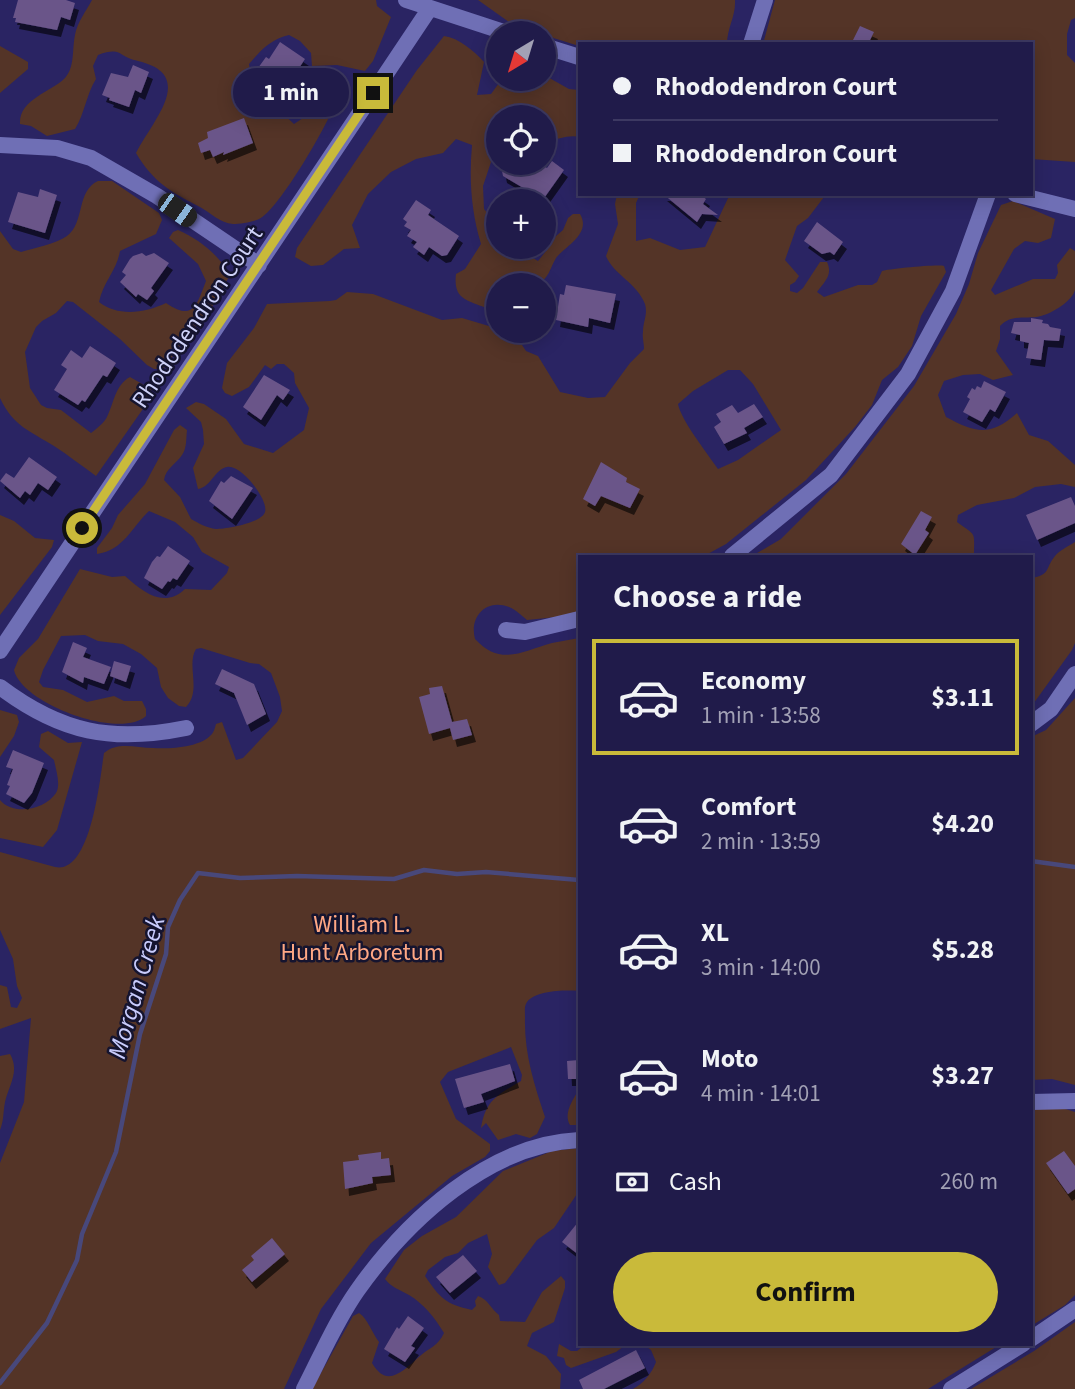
<!DOCTYPE html>
<html lang="en">
<head>
<meta charset="utf-8">
<style>
  :root { --surface:#201b4a; --page:#282451; --text:#f1f3f6; --muted:#a2a1b5; --line:#3d3962; --accent:#c9ba3a }
  body { margin:0; font-family:"Source Sans 3",sans-serif; background:var(--page); color:var(--text); height:100vh; display:flex; flex-direction:column; font-size:26px; white-space:nowrap }
  * { box-sizing:border-box; margin:0 }
  p { font-size:23px; color:var(--muted) }
  .icon { flex:none; width:38px; height:38px; fill:none; stroke:currentColor; stroke-width:2; stroke-linecap:round; stroke-linejoin:round }
  .map { position:relative; flex:1; overflow:hidden }
  .sheet { position:absolute; left:578px; top:555px; width:455px; height:791px; display:flex; flex-direction:column; background:var(--surface); border-radius:0px; box-shadow:0 4px 18px #0003,0 0 0 2px var(--line) }
  .sheet>* { flex:none }
  .top-card { position:absolute; left:578px; top:42px; width:455px; height:154px; border-radius:0px; box-shadow:0 4px 18px #0003,0 0 0 2px var(--line); display:grid; align-content:center; height:154px; padding:0 35px; background:var(--surface) }
  .needle { width:46px; rotate:218deg }
  .controls { position:absolute; left:486px; top:21px; display:grid; gap:14px }
  .controls a { display:grid; place-items:center; width:70px; height:70px; border-radius:50%; background:var(--surface); box-shadow:0 4px 18px #0003,0 0 0 2px var(--line); font-size:35px }
  .end { position:absolute; width:32px; height:32px; margin:-16px; border:9px solid #c9ba3a; background:#111; box-shadow:0 0 0 4px #111 }
  .from { border-radius:50% }
  .bubble { position:absolute; height:49px; border-radius:24px; background:var(--surface); box-shadow:0 4px 18px #0003,0 0 0 2px var(--line); font-size:23px; font-weight:700; line-height:49px; text-align:center }
  .car { position:absolute; width:21px; height:42px; margin:-21px -10px; border-radius:9px; box-shadow:0 0 5px 2px #0007; background:linear-gradient(#222 24%,#8ab4d8 0 40%,#222 0 76%,#8ab4d8 0 86%,#222 0) }
  .top-card b { display:flex; align-items:center; gap:24px; height:66px; font-size:26px }
  .top-card b+b { border-top:2px solid var(--line) }
  .top-card i { width:18px; height:18px; background:var(--text) }
  ul { padding:0; list-style:none }
  li { display:flex; align-items:center; gap:21px; height:116px; margin:0 14px 10px; padding:0 21px; border:4px solid transparent; border-radius:0px }
  li div { flex:1 }
  li b { display:block; font-size:26px }
  li em { font-style:normal; font-weight:700 }
  li.current { border-color:var(--accent) }
  li>.icon { width:63px; height:63px; stroke-width:1.5 }
  h2 { padding:0 35px; font-size:32px; line-height:84px }
  .pay { display:flex; align-items:center; gap:18px; height:77px; padding:0 35px; font-size:26px }
  .pay p { margin-inline-start:auto }
  .primary-button { display:flex; gap:14px; margin-top:auto; padding:14px 35px }
  .primary-button a { flex:1; height:80px; border-radius:42px; background:var(--accent); color:#111; font-size:28px; font-weight:700; line-height:80px; text-align:center }
  .map>svg:first-child { display:block }
  .green { fill:#543427; fill-rule:evenodd }
  .lines { fill:none; stroke-linecap:round; stroke-linejoin:round }
  .stream { stroke:#48487b; stroke-width:4.5 }
  .building { fill:#6a5589; filter:url(#shadow) }
  .street { stroke:#6f6fb5; stroke-width:16 }
  .route { stroke:#c9ba3a; stroke-width:9 }
  .labels { text-anchor:middle; stroke-width:5; stroke-linejoin:round; paint-order:stroke }
  .street-label { font-size:24px; fill:#ced1f8; stroke:#15142f }
  .park-label { font-size:24px; fill:#fea784; stroke:#15142f }
  .water-label { font-size:26px; font-style:italic; fill:#c9ccfd; stroke:#15142f }
</style>
</head>
<body>
<div class="map">
<svg width="1075" height="1389" viewBox="0 0 1075 1389">
  <defs>
    <filter id="shadow"><feDropShadow dx="4" dy="7" stdDeviation="0" flood-color="#0009"/></filter>
  </defs>
  <rect width="100%" height="100%" fill="#2a2463"/>
  <path class="green" d="M 92,0 L 376,0 L 377,6 L 391,17 L 373,61 L 365,71 L 337,65 L 312,66 L 311,53 L 300,41 L 289,35 C 271,39 261,50 249,64 L 251,76 L 260,85 L 265,97 L 294,124 L 318,108 L 322,97 L 330,88 L 337,99 C 330,121 279,210 259,219 C 253,222 240,224 233,224 C 220,223 211,213 200,207 C 171,192 153,182 136,153 C 152,121 198,75 138,61 C 118,57 122,46 98,55 L 93,66 L 96,79 C 86,95 85,113 75,129 L 47,136 L 31,126 L 20,124 C 19,99 50,93 65,78 C 75,67 72,49 75,35 C 77,23 86,11 92,0 Z
    M 478,0 L 735,0 C 736,16 727,28 727,44 L 579,44 L 579,46 L 544,35 L 544,33 L 516,27 Z
    M 775,0 L 1075,0 L 1075,18 L 1071,20 L 1067,34 L 1067,55 L 1075,63 L 1075,162 L 1031,159 L 1031,44 L 763,44 Z
    M 444,36 C 459,38 474,51 484,62 L 477,95 L 491,94 L 502,79 L 544,79 L 544,75 L 569,89 L 579,90 L 579,137 C 568,134 556,141 544,140 L 544,117 L 499,117 L 499,139 L 487,147 L 491,162 L 483,186 L 484,209 L 499,227 L 499,247 L 516,248 L 538,261 L 546,251 L 548,243 L 563,230 L 568,218 L 573,214 L 580,214 C 592,234 564,247 556,258 C 550,268 549,279 537,284 C 527,288 510,285 499,285 L 499,301 L 486,308 C 466,300 453,299 456,274 L 465,269 L 481,244 C 471,211 469,179 472,145 L 456,139 L 443,153 L 416,159 L 391,172 L 368,194 L 352,225 L 360,248 L 344,249 L 323,265 L 311,266 L 295,257 L 297,248 L 417,70 Z
    M 0,46 L 28,62 L 28,69 L 0,93 Z
    M 98,181 L 112,181 L 159,213 L 162,220 L 156,234 L 120,251 C 117,270 103,282 99,302 C 118,317 145,313 166,303 C 193,321 196,307 206,281 L 198,264 L 169,238 L 173,232 L 178,230 C 200,240 218,254 230,275 L 212,307 L 175,352 L 168,365 L 162,369 L 154,369 L 147,365 L 120,339 L 73,302 L 67,301 L 56,313 L 42,321 L 36,327 L 25,352 L 30,388 L 41,405 L 47,408 L 61,410 L 91,433 C 96,429 104,423 107,417 C 114,403 115,385 130,377 L 151,389 L 152,396 L 96,476 C 82,466 68,455 54,446 C 30,431 13,426 0,398 L 0,231 L 13,249 L 21,252 C 34,248 56,244 67,236 C 85,223 76,191 98,181 Z
    M 617,194 L 640,194 L 636,203 L 636,241 L 650,238 L 680,250 L 705,247 L 730,194 L 829,194 L 824,197 L 808,218 L 797,226 L 785,260 L 799,276 L 795,282 L 790,285 L 790,291 L 797,293 L 803,288 L 820,262 L 827,262 C 833,275 825,281 817,292 L 824,297 L 858,285 L 872,285 L 877,282 L 882,271 C 888,269 938,264 944,266 L 946,272 L 921,316 L 912,346 L 898,367 L 882,380 L 872,405 L 855,427 L 806,480 L 726,544 L 704,556 L 579,556 L 579,611 L 566,616 L 527,620 C 521,615 515,609 509,607 C 486,598 469,617 475,639 C 501,667 522,651 552,643 C 561,641 570,640 579,638 L 579,991 C 566,990 536,990 527,1002 C 524,1006 525,1012 525,1017 C 524,1053 534,1084 545,1117 L 537,1134 L 530,1138 L 516,1134 L 498,1140 L 486,1123 L 481,1128 C 486,1099 498,1095 521,1081 L 522,1075 L 511,1047 L 448,1072 L 440,1082 L 456,1119 L 490,1144 L 490,1151 L 485,1157 L 452,1176 L 371,1243 L 321,1309 L 284,1389 L 0,1389 L 0,1163 L 24,1102 L 31,1018 L 0,1029 L 0,985 L 7,987 L 11,1007 L 17,1008 L 22,998 L 17,986 L 13,959 L 0,930 L 0,852 L 55,867 C 91,875 100,778 104,753 C 118,741 136,748 153,748 C 169,749 200,748 212,734 C 214,731 215,728 216,724 L 222,722 L 236,760 L 243,758 L 277,722 L 282,711 L 280,697 L 271,673 L 259,664 L 250,663 L 201,648 L 196,649 C 186,665 202,691 186,707 L 179,706 L 168,698 L 161,687 L 157,668 L 141,654 L 123,644 L 98,641 L 85,635 L 61,636 L 43,670 L 39,682 L 43,687 L 63,690 L 87,702 L 114,696 L 124,701 L 142,701 L 146,709 L 146,716 C 120,740 22,704 14,670 L 19,658 L 38,639 L 80,569 L 112,577 L 125,576 C 143,592 164,609 185,589 L 211,590 L 227,573 L 229,567 L 202,552 L 193,537 L 175,522 L 149,511 C 131,528 124,550 97,554 L 97,548 L 112,528 L 118,515 L 145,484 L 174,430 L 180,425 L 187,430 C 186,438 187,448 182,455 C 176,464 166,468 164,480 L 180,497 L 191,519 C 198,523 207,528 216,529 C 226,529 262,523 265,512 C 269,500 241,464 227,467 C 215,469 211,487 198,489 L 193,468 L 204,444 L 203,430 L 201,422 L 186,408 L 196,402 L 204,404 L 226,419 L 244,444 L 273,453 L 304,430 L 309,408 L 295,383 L 294,373 L 284,364 L 277,364 L 271,369 L 265,365 L 249,387 L 232,396 L 225,393 L 222,388 L 227,363 L 254,328 L 267,304 L 330,301 L 336,300 L 347,292 L 373,294 L 442,320 L 462,318 L 499,329 L 499,331 L 531,331 L 524,338 L 522,345 L 526,351 L 538,356 L 560,392 L 588,398 L 605,397 L 630,363 L 644,349 C 644,343 642,337 643,332 C 643,321 648,315 645,304 C 637,283 613,274 606,256 L 618,224 L 615,204 ZM 728,370 L 740,370 L 753,384 L 781,430 L 738,460 L 718,469 C 707,453 681,420 678,404 L 693,391 Z
    M 1013,201 L 1055,219 L 1051,238 L 1038,243 L 1025,241 L 1014,249 L 991,290 L 995,295 L 1033,279 L 1055,279 L 1058,273 L 1057,265 L 1070,248 L 1075,251 C 1075,262 1075,278 1075,290 C 1072,301 1053,313 1041,316 C 1026,320 1012,313 1000,326 L 1000,339 L 996,351 L 1013,375 L 993,380 L 980,374 L 963,375 L 944,381 L 938,395 L 946,417 C 976,433 990,437 1017,413 L 1029,435 L 1048,441 L 1075,465 L 1075,487 L 1061,484 L 1035,487 L 1014,498 L 977,505 L 958,515 L 957,522 C 977,537 974,530 974,556 L 752,556 L 781,539 L 846,474 L 914,386 L 956,314 L 969,284 L 978,253 L 1001,205 Z
    M 0,515 L 14,521 L 35,538 L 54,540 L 52,547 L 0,615 Z
    M 1075,542 L 1075,643 L 1072,650 L 1031,707 L 1031,578 C 1051,575 1045,568 1055,556 C 1060,550 1069,546 1075,542 Z
    M 1075,698 L 1075,1085 L 1052,1079 L 1031,1080 L 1031,737 L 1046,730 Z
    M 0,710 L 17,715 L 19,722 L 14,736 L 0,757 Z
    M 48,731 L 68,743 L 82,742 L 57,830 L 43,847 L 0,838 L 0,800 C 13,816 45,810 56,793 C 61,785 56,770 54,760 L 39,747 L 41,734 Z
    M 10,1054 C 20,1071 9,1085 5,1102 C 3,1112 4,1120 0,1130 L 0,1056 Z
    M 579,1089 L 579,1125 L 570,1125 C 563,1113 573,1100 579,1089 Z
    M 1031,1105 L 1056,1106 L 1075,1112 L 1075,1295 L 1065,1305 L 1031,1326 Z
    M 579,1148 L 579,1191 L 554,1228 L 537,1240 L 505,1283 L 499,1285 L 488,1267 L 492,1254 L 487,1234 L 468,1243 L 458,1253 L 445,1257 L 428,1270 L 425,1276 C 440,1298 445,1304 472,1310 L 476,1306 L 475,1301 L 478,1296 C 488,1299 491,1309 499,1315 L 500,1321 L 525,1322 L 542,1292 L 561,1276 L 565,1281 L 565,1288 L 554,1322 L 532,1333 L 527,1346 L 546,1356 L 561,1374 L 560,1389 L 312,1389 L 353,1316 L 359,1313 C 368,1319 372,1333 379,1342 L 372,1363 C 387,1389 403,1371 420,1356 C 429,1348 438,1346 444,1333 C 435,1318 424,1304 409,1295 C 400,1290 391,1287 385,1279 L 404,1250 L 422,1236 L 456,1217 L 503,1171 L 552,1151 Z
    M 1075,1322 L 1075,1389 L 971,1389 L 1034,1351 Z
    M 559,1344 L 571,1351 L 577,1351 L 586,1344 L 627,1344 L 616,1352 L 571,1368 L 566,1365 L 564,1358 L 557,1356 Z
    M 643,1344 L 1001,1344 L 928,1389 L 633,1389 C 643,1384 652,1373 656,1362 L 651,1350 Z"/>
  <g class="lines">
    <path class="stream" d="M 1031,861 L 1075,867
      M 0,1383 L 47,1323 L 77,1260 L 82,1234 L 116,1152 L 140,1034 L 166,954 L 168,927 L 180,900 L 198,873 L 240,878 L 297,876 L 394,879 L 424,870 L 457,874 L 486,872 L 579,880"/>
  </g>
  <path class="building" d="M 18,0 L 66,0 L 75,3 L 70,20 L 61,17 L 57,30 L 15,22 L 16,18 L 13,18 Z
    M 860,26 L 874,32 L 868,44 L 860,44 L 853,40 Z
    M 280,42 L 305,59 L 293,77 L 298,81 L 289,94 L 262,76 L 264,73 L 258,68 L 266,57 L 269,59 Z
    M 133,65 L 149,72 L 141,93 L 135,90 L 129,107 L 109,100 L 110,98 L 102,95 L 111,73 L 128,77 Z
    M 244,118 L 253,143 L 223,155 L 224,152 L 213,157 L 210,150 L 201,153 L 198,143 L 208,138 L 207,132 Z
    M 552,161 L 564,170 L 542,201 L 529,201 L 520,195 L 525,189 L 503,176 L 502,171 L 508,163 L 540,163 L 547,168 Z
    M 40,189 L 57,195 L 45,233 L 8,222 L 18,192 L 38,197 Z
    M 663,194 L 699,194 L 706,199 L 703,204 L 718,215 L 702,214 L 697,222 Z
    M 416,200 L 431,210 L 428,215 L 459,236 L 447,255 L 442,256 L 429,247 L 424,255 L 413,247 L 417,242 L 407,236 L 411,230 L 404,226 L 407,222 L 403,219 Z
    M 817,222 L 843,242 L 834,255 L 830,252 L 822,254 L 804,241 Z
    M 142,253 L 146,256 L 154,253 L 169,263 L 151,288 L 154,291 L 147,300 L 138,294 L 136,297 L 120,282 L 126,275 L 122,272 L 130,259 L 133,256 Z
    M 566,285 L 616,294 L 610,323 L 589,318 L 588,327 L 556,320 L 560,294 L 564,295 Z
    M 1031,318 L 1043,320 L 1042,323 L 1048,324 L 1050,327 L 1061,329 L 1059,341 L 1044,340 L 1041,360 L 1026,358 L 1029,343 L 1020,341 L 1020,335 L 1011,333 L 1014,322 L 1031,322 Z
    M 90,346 L 116,363 L 107,377 L 103,375 L 85,402 L 82,400 L 78,405 L 54,390 L 67,369 L 61,365 L 71,350 L 82,358 Z
    M 264,375 L 290,390 L 283,400 L 277,395 L 261,420 L 243,407 Z
    M 984,381 L 1006,392 L 995,412 L 990,409 L 982,422 L 963,412 L 970,399 L 967,397 L 972,388 L 975,390 L 977,386 L 981,388 Z
    M 754,404 L 763,417 L 744,428 L 747,433 L 724,444 L 714,427 L 721,422 L 716,414 L 732,405 L 738,413 Z
    M 29,457 L 57,477 L 48,490 L 38,483 L 30,495 L 25,491 L 20,498 L 0,481 L 6,473 L 14,478 Z
    M 601,462 L 627,478 L 626,482 L 640,489 L 630,508 L 601,496 L 595,506 L 583,499 Z
    M 231,476 L 253,488 L 232,519 L 209,501 L 221,481 L 224,483 Z
    M 1071,497 L 1075,506 L 1075,523 L 1037,540 L 1026,515 Z
    M 921,511 L 932,517 L 925,530 L 929,533 L 915,555 L 901,544 Z
    M 168,546 L 190,561 L 177,580 L 173,578 L 170,582 L 168,581 L 162,589 L 144,578 L 152,562 L 157,556 L 160,557 Z
    M 73,642 L 87,648 L 83,657 L 111,667 L 104,684 L 84,677 L 83,683 L 62,672 Z
    M 114,661 L 131,666 L 126,682 L 110,676 Z
    M 222,669 L 254,684 L 266,714 L 247,725 L 234,693 L 215,684 Z
    M 442,686 L 452,722 L 467,719 L 472,735 L 453,740 L 450,728 L 429,734 L 419,697 L 430,694 L 429,688 Z
    M 13,750 L 44,763 L 32,793 L 24,803 L 6,794 L 10,786 L 7,785 L 13,769 L 6,767 Z
    M 579,1060 L 579,1079 L 568,1079 L 567,1061 Z
    M 510,1064 L 515,1081 L 481,1094 L 484,1102 L 464,1108 L 455,1079 Z
    M 1064,1151 L 1075,1166 L 1075,1189 L 1068,1194 L 1046,1163 Z
    M 381,1152 L 381,1159 L 389,1158 L 391,1175 L 372,1177 L 373,1183 L 345,1189 L 343,1162 L 359,1160 L 358,1155 Z
    M 579,1221 L 579,1255 L 562,1242 Z
    M 272,1238 L 285,1254 L 252,1282 L 242,1270 L 254,1260 L 251,1256 Z
    M 463,1255 L 477,1271 L 450,1293 L 436,1277 Z
    M 408,1316 L 424,1328 L 411,1346 L 415,1348 L 405,1362 L 384,1349 L 397,1327 L 399,1329 Z
    M 636,1350 L 645,1368 L 604,1389 L 583,1389 L 579,1380 Z"/>
  <g class="lines">
    <path class="street" d="M 406,0 L 507,33
      M 751,44 L 765,0
      M 544,46 L 579,57
      M 0,145 L 57,148 L 91,158 L 157,196 L 259,265
      M 1015,194 L 1075,209
      M 732,556 L 831,475 L 908,374 L 953,291 L 988,194
      M 506,630 L 525,632 L 579,619
      M 0,651 L 430,8
      M 0,687 C 61,733 112,743 186,728
      M 1031,724 L 1051,709 L 1075,674
      M 1031,1102 L 1075,1101
      M 1031,1339 L 1075,1309
      M 304,1389 C 321,1356 336,1321 357,1291 C 407,1220 489,1144 579,1140
      M 951,1389 L 1023,1344"/>
  </g>
  <g class="lines">
    <path class="route" d="M 82,528 L 373,93"/>
  </g>
  <g class="labels">
    <g class="street-label">
      <text transform="translate(197 317) rotate(-56)" y="8">Rhododendron Court</text>
    </g>
    <g class="park-label">
      <text x="362" y="932">William L.<tspan x="362" dy="28">Hunt Arboretum</tspan></text>
    </g>
    <g class="water-label">
      <text transform="translate(136 987) rotate(-74)" y="9">Morgan Creek</text>
    </g>
  </g>
</svg>
<div class="controls">
<a><svg class="needle" viewBox="-14 -14 28 28"><path d="M0-13l5 13h-10z" fill="#e53935"/><path d="M0 13l5-13h-10z" fill="#a2a1b5"/></svg></a>
<a><svg class="icon" aria-label="locate" viewBox="0 0 24 24"><circle cx="12" cy="12" r="6"/><path d="M12 2v4M12 18v4M2 12h4M18 12h4"/></svg></a>
<a>+</a>
<a>−</a>
</div>
<i class="end from" style="left:82px;top:528px"></i>
<i class="end" style="left:373px;top:93px"></i>
<div class="bubble" style="left:233px;top:68px;width:116px">1 min</div>
<i class="car" style="left:177px;top:210px;rotate:125deg"></i>
<div class="top-card">
<b><i class="from"></i>Rhododendron Court</b>
<b><i></i>Rhododendron Court</b>
</div>
<section class="sheet">
<h2>Choose a ride</h2>
<ul>
<li class="current"><svg class="icon" aria-label="car" viewBox="0 0 24 24"><path d="M5 17H2v-5l4-1 3-4h7l3 4 3 1v5h-3M9 17h6M6 11h13"/><circle cx="7" cy="17" r="2"/><circle cx="17" cy="17" r="2"/></svg><div><b>Economy</b><p>1 min · 13:58</p></div><em>$3.11</em></li>
<li><svg class="icon" aria-label="car" viewBox="0 0 24 24"><path d="M5 17H2v-5l4-1 3-4h7l3 4 3 1v5h-3M9 17h6M6 11h13"/><circle cx="7" cy="17" r="2"/><circle cx="17" cy="17" r="2"/></svg><div><b>Comfort</b><p>2 min · 13:59</p></div><em>$4.20</em></li>
<li><svg class="icon" aria-label="car" viewBox="0 0 24 24"><path d="M5 17H2v-5l4-1 3-4h7l3 4 3 1v5h-3M9 17h6M6 11h13"/><circle cx="7" cy="17" r="2"/><circle cx="17" cy="17" r="2"/></svg><div><b>XL</b><p>3 min · 14:00</p></div><em>$5.28</em></li>
<li><svg class="icon" aria-label="car" viewBox="0 0 24 24"><path d="M5 17H2v-5l4-1 3-4h7l3 4 3 1v5h-3M9 17h6M6 11h13"/><circle cx="7" cy="17" r="2"/><circle cx="17" cy="17" r="2"/></svg><div><b>Moto</b><p>4 min · 14:01</p></div><em>$3.27</em></li>
</ul>
<div class="pay"><svg class="icon" aria-label="cash" viewBox="0 0 24 24"><path d="M3 7h18v10H3z"/><circle cx="12" cy="12" r="2"/></svg>Cash<p>260 m</p></div>
<div class="primary-button"><a>Confirm</a></div>
</section>
</div>
</body>
</html>
